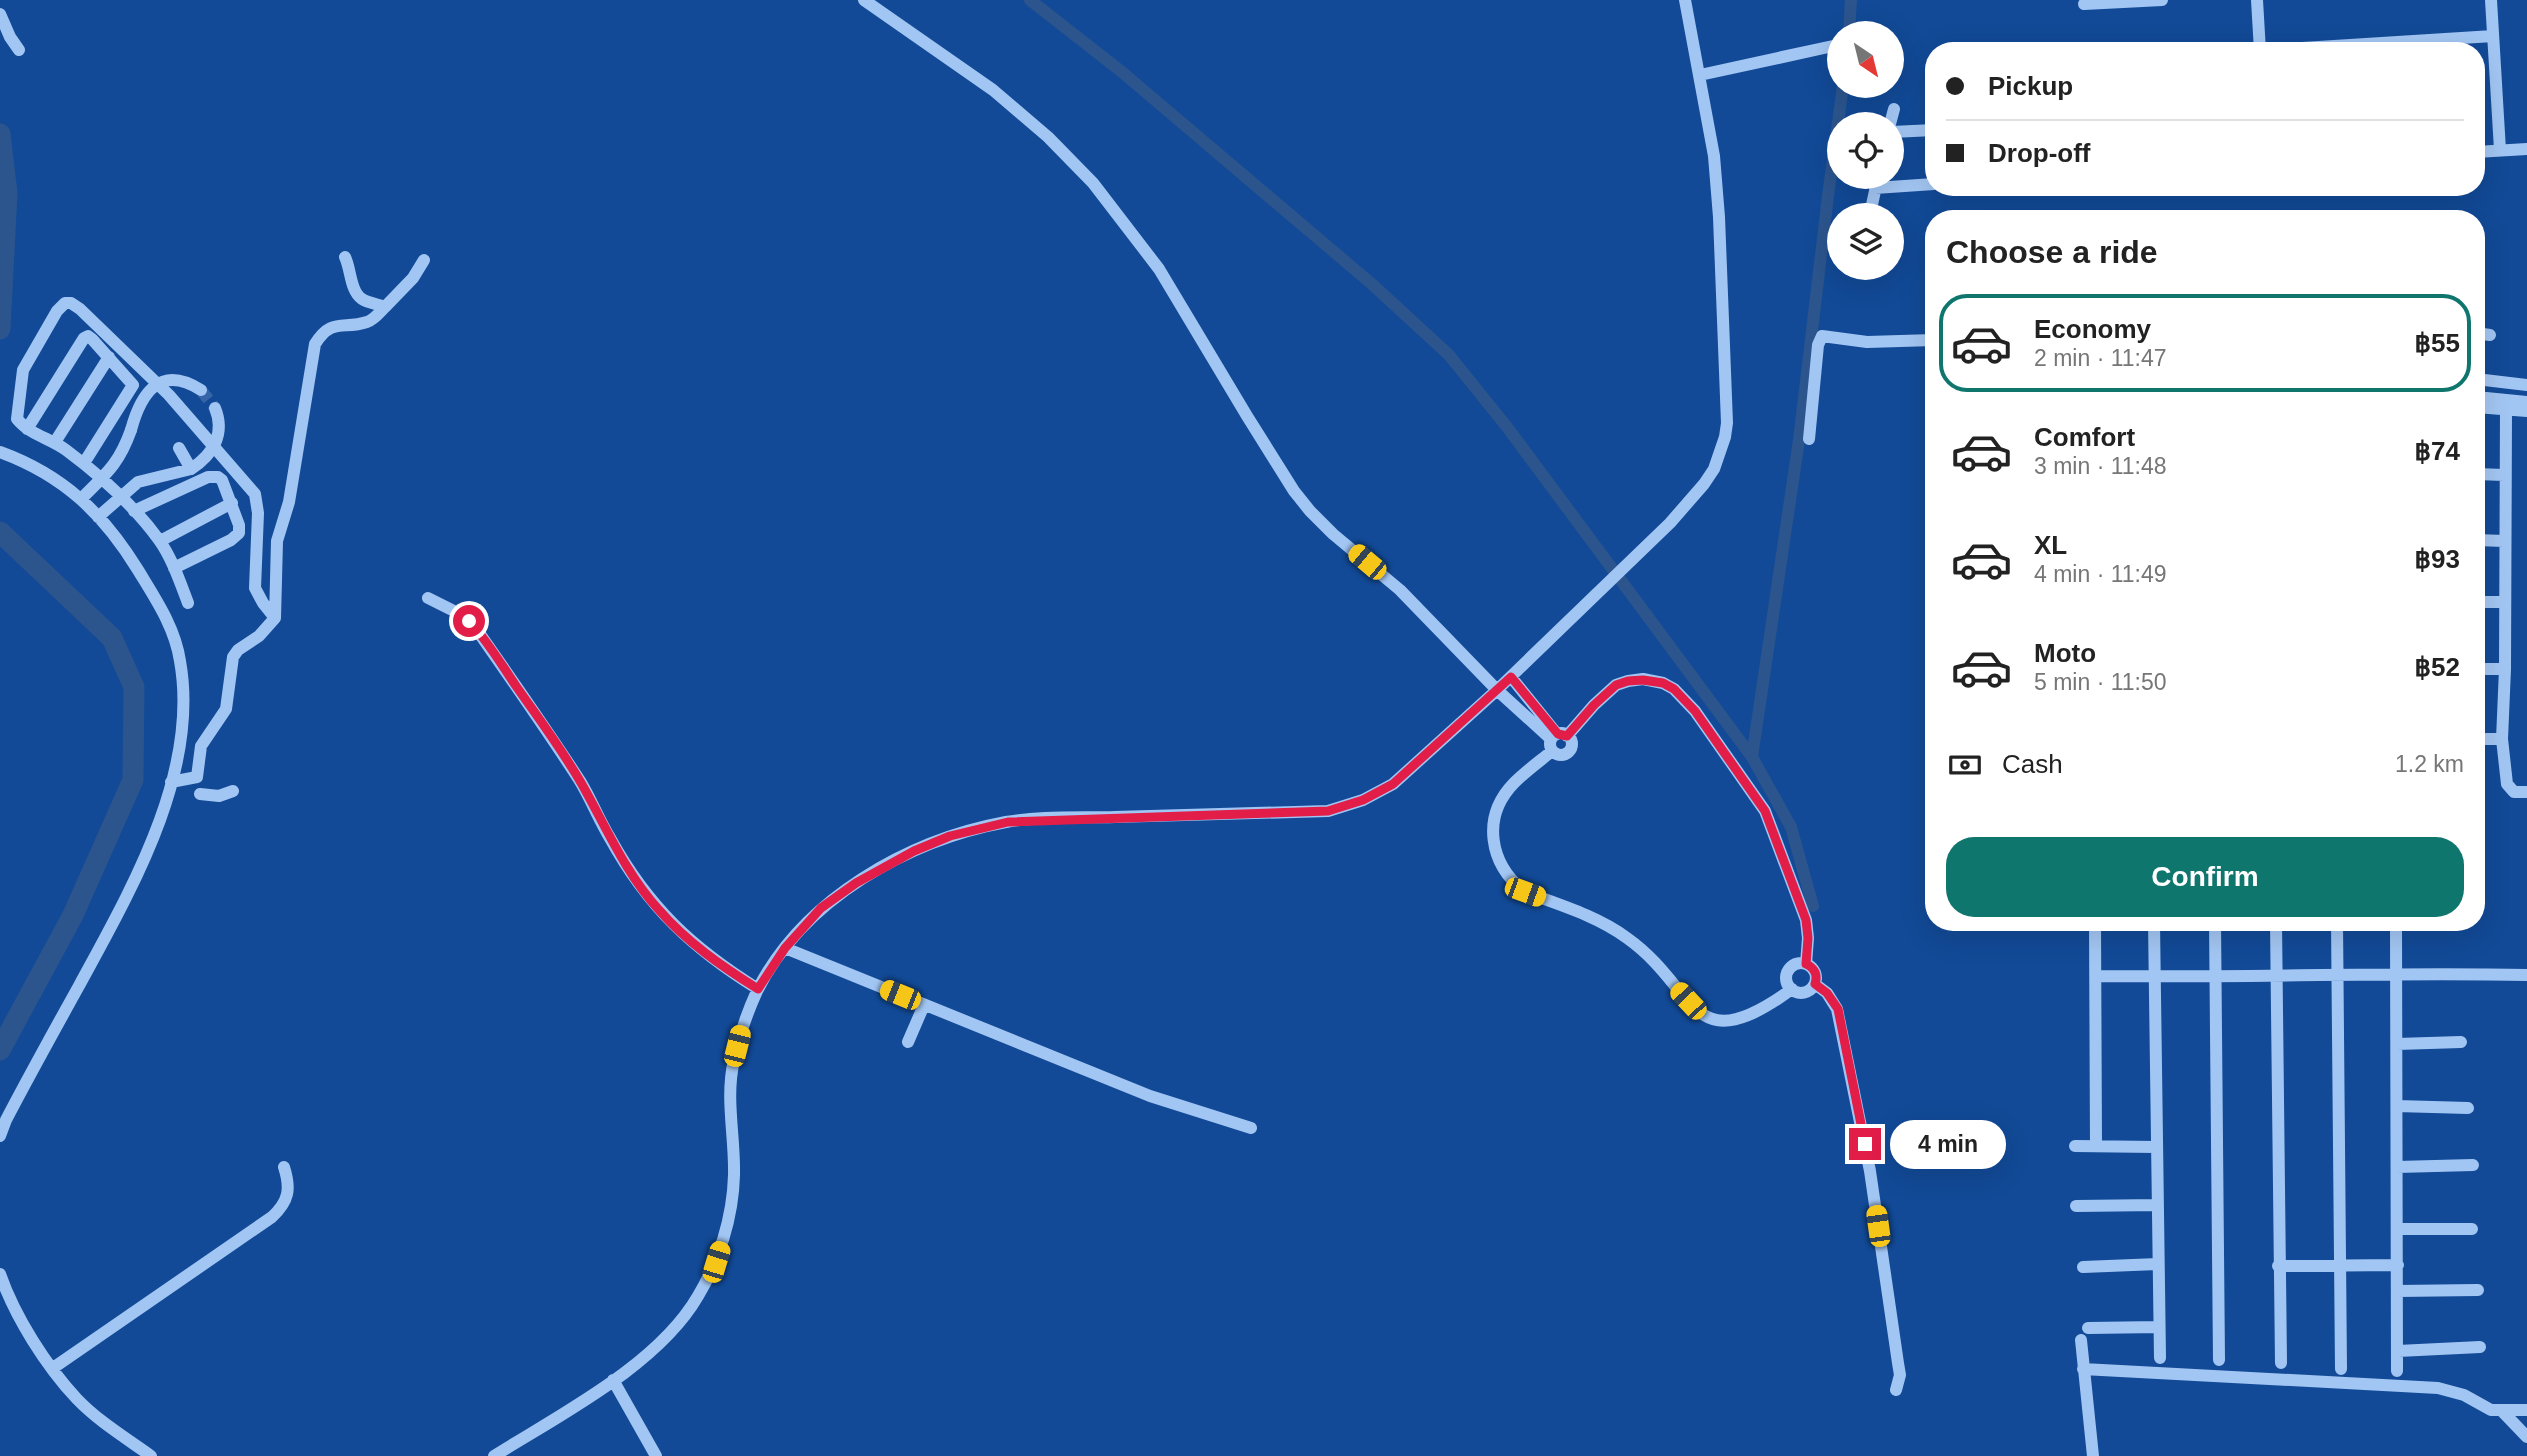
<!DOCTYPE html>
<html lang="en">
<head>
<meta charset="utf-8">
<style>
  :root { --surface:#fff; --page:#f2f2f2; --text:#222; --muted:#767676; --line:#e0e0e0; --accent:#0f766e }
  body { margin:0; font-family:Helvetica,sans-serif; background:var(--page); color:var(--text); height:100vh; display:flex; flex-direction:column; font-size:26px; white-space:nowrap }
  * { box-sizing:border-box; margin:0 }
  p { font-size:23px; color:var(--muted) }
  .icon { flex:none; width:38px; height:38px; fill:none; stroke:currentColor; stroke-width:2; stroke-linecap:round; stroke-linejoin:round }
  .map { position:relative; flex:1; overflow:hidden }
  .drawer { position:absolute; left:1925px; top:210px; width:560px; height:721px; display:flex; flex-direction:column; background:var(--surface); border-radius:28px; box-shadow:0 7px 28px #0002 }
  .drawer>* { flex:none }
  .top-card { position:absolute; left:1925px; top:42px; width:560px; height:154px; border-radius:28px; box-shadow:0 7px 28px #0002; display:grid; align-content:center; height:154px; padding:0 21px; background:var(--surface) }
  .needle { width:46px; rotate:145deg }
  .buttons { position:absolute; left:1827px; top:21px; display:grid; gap:14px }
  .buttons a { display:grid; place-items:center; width:77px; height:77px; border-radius:50%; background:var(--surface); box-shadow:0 7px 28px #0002; font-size:35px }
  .end { position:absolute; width:32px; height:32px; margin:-16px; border:9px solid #e11d48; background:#fff; box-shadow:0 0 0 4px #fff }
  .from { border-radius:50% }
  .bubble { position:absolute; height:49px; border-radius:24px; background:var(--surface); box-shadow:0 7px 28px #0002; font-size:23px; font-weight:800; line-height:49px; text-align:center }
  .car { position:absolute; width:21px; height:42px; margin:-21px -10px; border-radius:9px; box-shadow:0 0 5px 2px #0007; background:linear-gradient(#f5c518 24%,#345 0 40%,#f5c518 0 76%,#345 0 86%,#f5c518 0) }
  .top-card b { display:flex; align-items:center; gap:24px; height:66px; font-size:26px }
  .top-card b+b { border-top:2px solid var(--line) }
  .top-card i { width:18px; height:18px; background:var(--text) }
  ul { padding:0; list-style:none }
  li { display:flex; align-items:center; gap:21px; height:98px; margin:0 14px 10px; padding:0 7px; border:4px solid transparent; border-radius:28px }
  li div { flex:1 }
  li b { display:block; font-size:26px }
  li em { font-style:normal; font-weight:800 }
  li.selected { border-color:var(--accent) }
  li>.icon { width:63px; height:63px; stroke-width:1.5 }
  h2 { padding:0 21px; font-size:32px; line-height:84px }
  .pay { display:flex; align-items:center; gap:18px; height:77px; padding:0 21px; font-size:26px }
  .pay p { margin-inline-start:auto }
  .action { display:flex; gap:14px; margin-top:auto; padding:14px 21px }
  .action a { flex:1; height:80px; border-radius:28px; background:var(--accent); color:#fff; font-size:28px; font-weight:800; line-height:80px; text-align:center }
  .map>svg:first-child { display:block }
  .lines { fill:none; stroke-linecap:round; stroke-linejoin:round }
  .canal { stroke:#2c558e; stroke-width:12 }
  .river { stroke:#2c558e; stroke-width:21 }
  .minor-tunnel { stroke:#3665a7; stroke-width:12; stroke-dasharray:12 6; stroke-linecap:butt }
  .minor { stroke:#a2c6f3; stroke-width:12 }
  .minor-bridge { stroke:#a2c6f3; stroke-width:12 }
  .route { stroke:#e11d48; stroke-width:9 }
</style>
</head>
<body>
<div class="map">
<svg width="2527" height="1456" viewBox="0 0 2527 1456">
  <rect width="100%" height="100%" fill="#124a97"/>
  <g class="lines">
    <path class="canal" d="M 1030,0 L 1122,72 L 1373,285 L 1449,355 L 1507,427 L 1752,757 L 1791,827 L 1813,906
      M 1849,33 L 1851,0
      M 1752,757 L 1799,440 L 1828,196 L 1843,86"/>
    <path class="river" d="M 0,134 L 7,193 L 0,329
      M 0,532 L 112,638 L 134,687 L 133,780 L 73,915 L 0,1050"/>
    <path class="minor-tunnel" d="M 201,390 L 215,408"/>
    <path class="minor" d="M 864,0 L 993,90 L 1048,137 L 1093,183 L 1159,269 L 1247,416 L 1294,491 L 1310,511 L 1333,534 L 1400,590 L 1497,690 L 1551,739
      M 2257,0 L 2260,51
      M 2491,0 L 2500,150
      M 2084,4 L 2162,0
      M 0,14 L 10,37 L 19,50
      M 2254,51 L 2493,36
      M 1700,75 L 1833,46
      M 1890,124 L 1894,109
      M 1892,132 L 1934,130
      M 2476,152 L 2527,149
      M 1875,188 L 1934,184
      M 1870,214 L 1878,177
      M 385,307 L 413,278 L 424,260
      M 2476,333 L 2490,335
      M 2476,379 L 2527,385
      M 2476,397 L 2527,402
      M 2476,407 L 2527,411
      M 2506,409 L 2505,669 L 2502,739 L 2507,784 L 2514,792 L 2527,792
      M 27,429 L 84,338 L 88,336 L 92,339 L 133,385 L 84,463
      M 1809,439 L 1818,345 L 1822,336 L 1867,342 L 1934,340
      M 55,442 L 109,357
      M 0,452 C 63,475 103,513 138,570 C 155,598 175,627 180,661 C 200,772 131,890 80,984 C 55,1029 30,1074 6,1120 L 0,1136
      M 2476,474 L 2504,475
      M 82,498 C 106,474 119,464 131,430
      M 134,511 L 208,477 L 218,477 L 222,480 L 239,525 L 239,533 L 231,540 L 174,568
      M 98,517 L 138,482 L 191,469 L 179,448
      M 2476,540 L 2504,541
      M 160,541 L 232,503
      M 428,598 L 464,616 L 477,630 C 512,680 547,730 580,781 C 591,799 599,820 610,838 C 648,907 692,948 758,989
      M 2476,602 L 2504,602
      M 188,603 C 180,582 172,558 159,540 C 133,504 101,476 66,450 C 50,438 30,435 17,419 L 23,370 L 57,311 L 65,303 L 71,303 L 80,309 L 169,395 L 255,494 L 258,513 L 255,588 L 263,603 L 275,618
      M 2476,669 L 2505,669
      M 1511,677 L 1557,734
      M1550 744a11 11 0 1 1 22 0a11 11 0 1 1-22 0Z
      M 1567,736 L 1594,705 L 1616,685 L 1628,681 L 1643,679 L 1663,683 L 1674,689 L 1695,711 L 1765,811 L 1806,920 L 1808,938 L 1806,964
      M 2476,739 L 2502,739
      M 1552,751 C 1540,761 1526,771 1514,783 C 1481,817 1489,864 1525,892 C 1560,905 1597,916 1627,938 C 1699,989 1689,1064 1792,989
      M 171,782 L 197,777 L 201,746 L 226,709 L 233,657 L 238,650 L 259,636 L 275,618 L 277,541 L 289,502 L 315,344 C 332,317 343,330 367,322 C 374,320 380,312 385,307 C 378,304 368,303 362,299 C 350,291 351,269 345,257
      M 200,794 L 219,796 L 233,791
      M 2095,922 L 2096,1146
      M 2154,922 L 2160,1358
      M 2215,922 L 2219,1360
      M 2276,922 L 2281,1363
      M 2337,922 L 2341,1369
      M 2396,922 L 2397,1371
      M 785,948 L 1150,1096 L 1251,1128
      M1786 978a15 15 0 1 1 30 0a15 15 0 1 1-30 0Z
      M 2096,976 C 2240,978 2383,972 2527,975
      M 1815,984 L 1827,993 L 1837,1009 L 1870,1171 L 1898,1363 L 1900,1375 L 1896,1390
      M 908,1042 L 924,1005
      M 2397,1044 L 2461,1042
      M 2397,1106 L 2468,1108
      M 2075,1146 L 2156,1147
      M 2397,1167 L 2473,1165
      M 2076,1206 L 2157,1205
      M 2397,1229 L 2472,1229
      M 2278,1266 L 2398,1265
      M 2083,1267 L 2158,1264
      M 0,1274 C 15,1317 46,1366 77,1399 C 98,1421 126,1438 151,1456
      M 2397,1291 L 2478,1290
      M 2088,1328 L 2159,1327
      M 2081,1340 L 2093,1456
      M 2398,1351 L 2480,1347
      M 53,1368 L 272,1217 C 289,1201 291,1189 284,1167
      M 2083,1369 L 2438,1388 L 2464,1395 L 2491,1410 L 2527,1410
      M 613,1380 L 656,1456
      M 2502,1411 L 2527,1437
      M 494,1456 C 561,1414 658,1365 698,1296 C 719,1261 733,1217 734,1175 C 735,1136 725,1098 734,1060 C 739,1036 747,1013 757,991 C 803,899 908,840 1006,822 C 1040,816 1081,818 1115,817 C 1186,815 1257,813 1328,811 L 1363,800 L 1393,784 L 1497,690 L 1670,523 L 1704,484 L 1714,469 L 1725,437 L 1727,423 L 1719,217 L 1714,156 L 1685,0"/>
    <path class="minor-bridge" d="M 131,430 C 141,393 160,364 201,390
      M 191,469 C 212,455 226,435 215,408"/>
  </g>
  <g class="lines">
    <path class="route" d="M 469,621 C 487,640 501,664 516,686 C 539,719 564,752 584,788 C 607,829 626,874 659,910 C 687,942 721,966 758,989 L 785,948 L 821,908 L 856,883 L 914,851 L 950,836 L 1008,822 L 1328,811 L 1363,800 L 1393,784 L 1511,677 L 1558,734 L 1567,736 L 1594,705 L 1616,685 L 1628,681 L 1643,680 L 1663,683 L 1674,689 L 1695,711 L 1765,811 L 1806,920 L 1808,938 L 1806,964 C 1815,968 1818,975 1815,984 L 1827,993 L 1838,1009 L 1865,1144"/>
  </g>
</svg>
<div class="buttons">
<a><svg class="needle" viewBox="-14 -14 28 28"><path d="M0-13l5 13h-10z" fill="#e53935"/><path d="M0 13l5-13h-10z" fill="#767676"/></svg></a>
<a><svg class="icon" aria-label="locate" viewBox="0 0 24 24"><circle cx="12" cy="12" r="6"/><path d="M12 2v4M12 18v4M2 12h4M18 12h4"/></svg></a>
<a><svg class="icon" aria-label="layers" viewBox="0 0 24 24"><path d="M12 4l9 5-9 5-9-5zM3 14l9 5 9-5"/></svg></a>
</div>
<i class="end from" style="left:469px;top:621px"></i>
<i class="end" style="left:1865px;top:1144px"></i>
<div class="bubble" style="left:1890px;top:1120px;width:116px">4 min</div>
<i class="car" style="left:1367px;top:562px;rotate:310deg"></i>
<i class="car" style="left:1525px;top:892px;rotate:110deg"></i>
<i class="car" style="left:900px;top:995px;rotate:292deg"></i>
<i class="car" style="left:1688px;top:1001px;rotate:317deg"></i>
<i class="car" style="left:737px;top:1046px;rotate:14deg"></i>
<i class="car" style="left:1878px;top:1226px;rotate:352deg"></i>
<i class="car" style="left:716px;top:1262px;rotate:17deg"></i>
<div class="top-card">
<b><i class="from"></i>Pickup</b>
<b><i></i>Drop-off</b>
</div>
<section class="drawer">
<h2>Choose a ride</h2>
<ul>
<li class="selected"><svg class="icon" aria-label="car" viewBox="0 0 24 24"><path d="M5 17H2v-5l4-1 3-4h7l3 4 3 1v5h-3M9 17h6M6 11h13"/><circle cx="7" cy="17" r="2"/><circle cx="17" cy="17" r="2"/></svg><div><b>Economy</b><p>2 min · 11:47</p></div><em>฿55</em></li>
<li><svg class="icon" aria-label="car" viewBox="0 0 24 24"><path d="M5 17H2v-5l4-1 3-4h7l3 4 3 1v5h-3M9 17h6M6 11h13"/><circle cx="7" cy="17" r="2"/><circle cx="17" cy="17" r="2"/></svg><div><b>Comfort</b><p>3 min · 11:48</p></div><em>฿74</em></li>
<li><svg class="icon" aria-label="car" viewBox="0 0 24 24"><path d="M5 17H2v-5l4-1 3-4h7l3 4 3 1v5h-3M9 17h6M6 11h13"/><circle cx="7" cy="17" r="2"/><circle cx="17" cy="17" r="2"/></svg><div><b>XL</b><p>4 min · 11:49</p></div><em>฿93</em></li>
<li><svg class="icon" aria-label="car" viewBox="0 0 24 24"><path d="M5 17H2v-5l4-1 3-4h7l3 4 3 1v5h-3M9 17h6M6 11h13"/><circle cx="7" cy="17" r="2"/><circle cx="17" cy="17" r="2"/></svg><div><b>Moto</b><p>5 min · 11:50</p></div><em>฿52</em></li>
</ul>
<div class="pay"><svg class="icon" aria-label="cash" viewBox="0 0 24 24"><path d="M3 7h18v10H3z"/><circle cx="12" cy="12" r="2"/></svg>Cash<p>1.2 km</p></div>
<div class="action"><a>Confirm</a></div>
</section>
</div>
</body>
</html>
